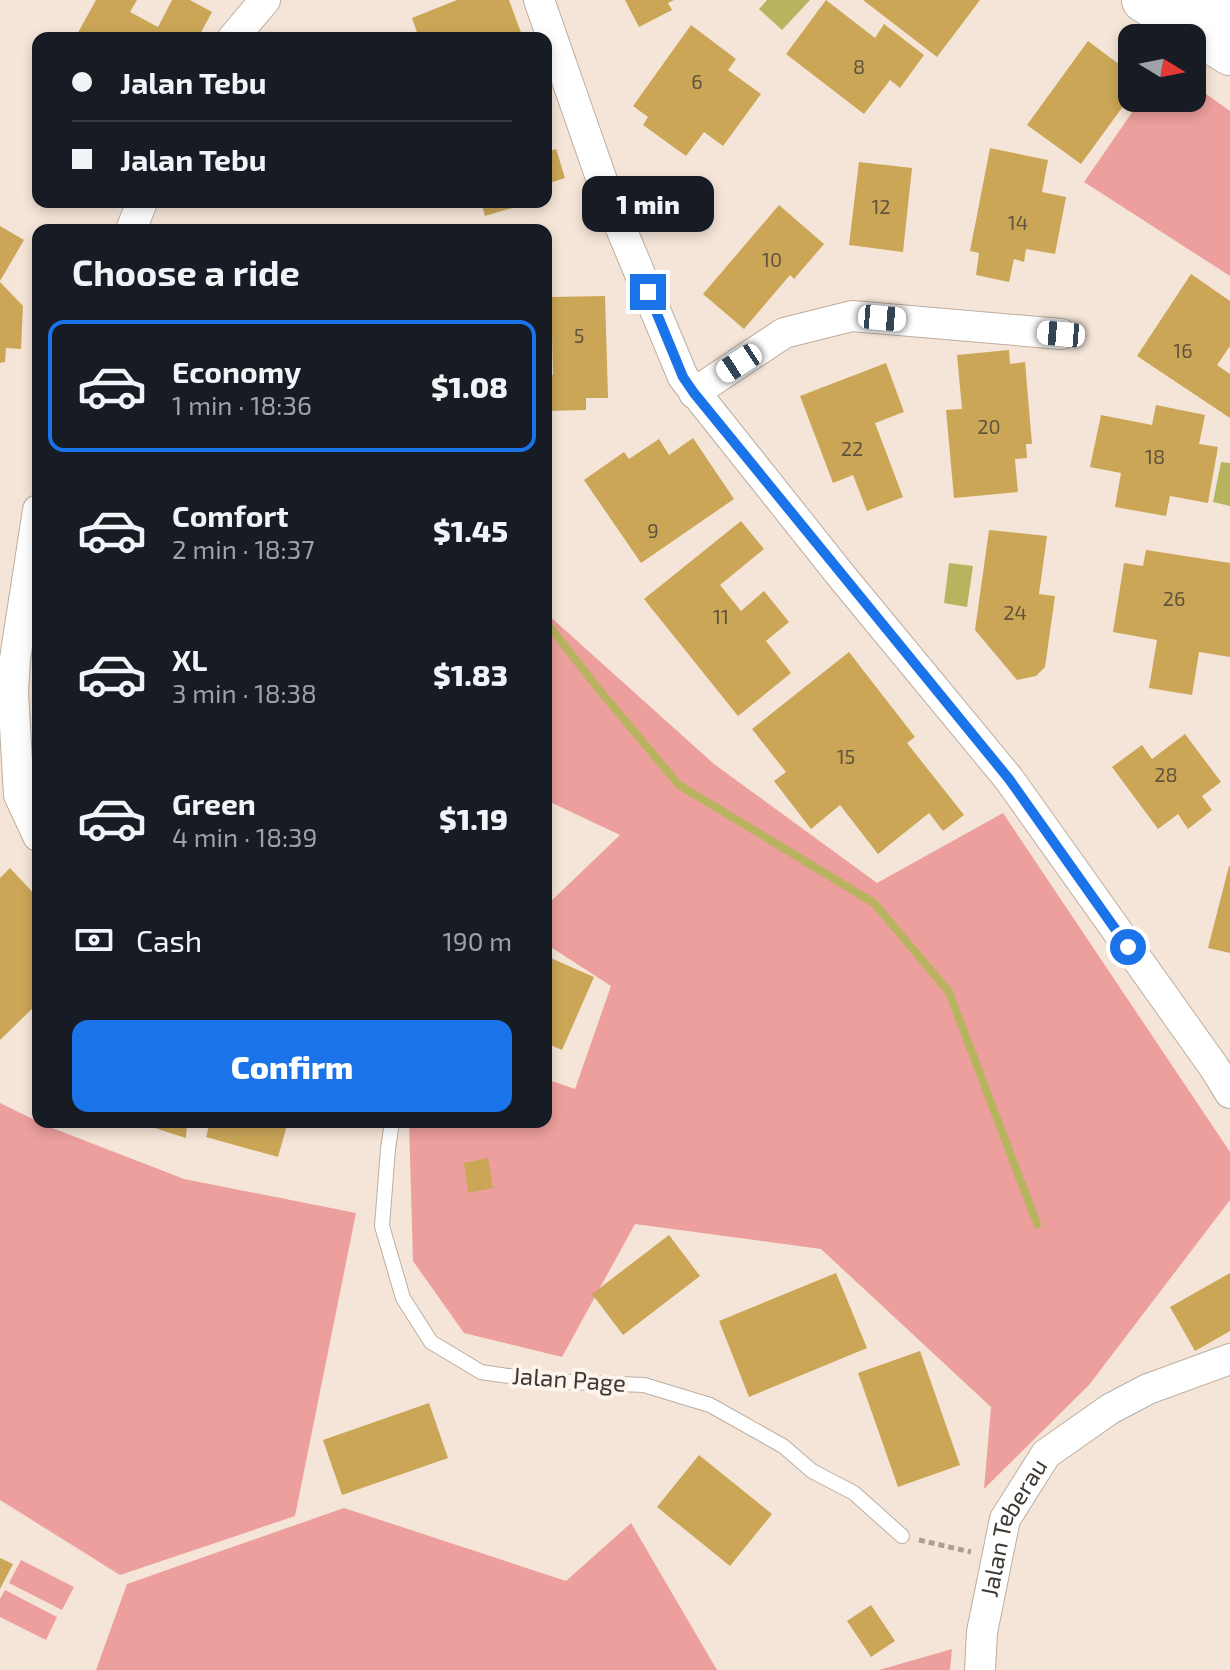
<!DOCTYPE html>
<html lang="en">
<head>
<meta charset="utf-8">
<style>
  :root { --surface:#171b24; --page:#242831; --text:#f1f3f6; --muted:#9ea1a6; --line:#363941; --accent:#1a73e8 }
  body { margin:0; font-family:"Exo 2",sans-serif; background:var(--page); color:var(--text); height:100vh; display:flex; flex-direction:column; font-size:30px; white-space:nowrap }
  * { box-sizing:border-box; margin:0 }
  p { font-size:26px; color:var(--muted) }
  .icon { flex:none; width:44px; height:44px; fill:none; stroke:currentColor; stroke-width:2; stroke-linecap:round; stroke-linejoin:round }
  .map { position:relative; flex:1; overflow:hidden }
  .details { position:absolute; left:32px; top:224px; width:520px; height:904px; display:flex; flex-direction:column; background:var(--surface); border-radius:16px; box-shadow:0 4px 12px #0003 }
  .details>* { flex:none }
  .hud { position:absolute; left:32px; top:32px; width:520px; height:176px; border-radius:16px; box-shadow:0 4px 12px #0003; display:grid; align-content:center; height:176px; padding:0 40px; background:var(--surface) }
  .needle { width:52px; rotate:100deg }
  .tools { position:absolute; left:1118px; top:24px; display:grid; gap:16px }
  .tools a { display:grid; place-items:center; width:88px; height:88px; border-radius:16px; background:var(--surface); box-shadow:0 4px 12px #0003; font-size:40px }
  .end { position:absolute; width:36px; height:36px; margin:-18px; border:10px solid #1a73e8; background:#fff; box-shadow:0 0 0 4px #fff }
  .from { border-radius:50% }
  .bubble { position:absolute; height:56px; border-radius:16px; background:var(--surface); box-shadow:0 4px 12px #0003; font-size:26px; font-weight:800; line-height:56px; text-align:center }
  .car { position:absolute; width:24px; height:48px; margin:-24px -12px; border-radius:10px; box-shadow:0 0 6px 2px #0007; background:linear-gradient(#fff 24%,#345 0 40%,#fff 0 76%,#345 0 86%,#fff 0) }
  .hud b { display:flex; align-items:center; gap:28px; height:76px; font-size:30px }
  .hud b+b { border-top:2px solid var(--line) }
  .hud i { width:20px; height:20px; background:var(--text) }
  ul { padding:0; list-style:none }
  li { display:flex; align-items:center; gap:24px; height:132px; margin:0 16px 12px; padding:0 24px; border:4px solid transparent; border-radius:16px }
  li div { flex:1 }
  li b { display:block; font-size:30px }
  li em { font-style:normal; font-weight:800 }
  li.current { border-color:var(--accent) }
  li>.icon { width:72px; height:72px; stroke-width:1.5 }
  h2 { padding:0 40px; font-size:36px; line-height:96px }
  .pay { display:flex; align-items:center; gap:20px; height:88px; padding:0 40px; font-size:30px }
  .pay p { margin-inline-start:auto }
  .button { display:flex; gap:16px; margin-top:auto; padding:16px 40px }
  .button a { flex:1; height:92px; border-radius:16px; background:var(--accent); color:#fff; font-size:32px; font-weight:800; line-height:92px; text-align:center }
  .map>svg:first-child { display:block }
  .green { fill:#ec9f9c }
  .water { fill:#b8b35e }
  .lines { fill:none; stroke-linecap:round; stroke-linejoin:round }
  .stream { stroke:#b8b35e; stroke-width:8 }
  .building { fill:#cba657 }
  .lane-casing { stroke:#bcaea1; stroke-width:16 }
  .street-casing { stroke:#bcaea1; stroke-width:32 }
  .highway-casing { stroke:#bcaea1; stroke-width:46 }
  .path { stroke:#ab9f95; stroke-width:5; stroke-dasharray:6 4; stroke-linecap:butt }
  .lane { stroke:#fff; stroke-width:14 }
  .street { stroke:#fff; stroke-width:30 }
  .highway { stroke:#fff; stroke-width:44 }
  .route { stroke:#1a73e8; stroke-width:10 }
  .labels { text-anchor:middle; stroke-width:8; stroke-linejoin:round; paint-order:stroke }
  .number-label { font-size:20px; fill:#62543c }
  .street-label { font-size:24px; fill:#3f3933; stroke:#fdf4ec }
</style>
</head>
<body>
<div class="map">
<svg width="1230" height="1670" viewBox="0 0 1230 1670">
  <rect width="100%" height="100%" fill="#f5e5d8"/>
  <path class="green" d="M 1192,84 L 1230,111 L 1230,276 L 1084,182 L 1142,98 L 1192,98 Z
    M 546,613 L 714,764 L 877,883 L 1003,813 L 1230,1152 L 1230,1200 L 1089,1385 L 984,1489 L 991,1407 L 821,1249 L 635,1224 L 562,1357 L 464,1333 L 413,1261 L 409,1122 L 546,1122 L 546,1079 L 575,1089 L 611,986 L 546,944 L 546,906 L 620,835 L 546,800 Z
    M 0,1103 L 47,1126 L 184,1179 L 356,1213 L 295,1516 L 120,1575 L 0,1500 Z
    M 344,1508 L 566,1581 L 631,1523 L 717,1670 L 96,1670 L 127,1584 Z
    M 21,1560 L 74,1587 L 62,1610 L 9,1583 Z
    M 5,1590 L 57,1617 L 46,1640 L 0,1617 L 0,1599 Z
    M 952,1649 L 950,1670 L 879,1670 Z"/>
  <path class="water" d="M 767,0 L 810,0 L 782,30 L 759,9 Z
    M 1221,462 L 1230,463 L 1230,506 L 1213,502 Z
    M 949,563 L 973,566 L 967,607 L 944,603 Z"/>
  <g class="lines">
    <path class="stream" d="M 546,622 L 596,686 L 679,785 L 874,903 L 949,992 L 1037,1224"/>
  </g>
  <path class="building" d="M 96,0 L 137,0 L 130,12 L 158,27 L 172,0 L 190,0 L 212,12 L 198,38 L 75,38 Z
    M 457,0 L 509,0 L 523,38 L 419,38 L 412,18 Z
    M 625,0 L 674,0 L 668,3 L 672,10 L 639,27 Z
    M 826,0 L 875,38 L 884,24 L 924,55 L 900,88 L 890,80 L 864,114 L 786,54 Z
    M 863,0 L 980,0 L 937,57 Z
    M 691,25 L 736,59 L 728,70 L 761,94 L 723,146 L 704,132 L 686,156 L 643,125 L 648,117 L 633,106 Z
    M 1088,41 L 1132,74 L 1132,94 L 1081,164 L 1027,125 Z
    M 990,148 L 1048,160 L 1042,192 L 1066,197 L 1055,254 L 1026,249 L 1024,262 L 1014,259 L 1009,282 L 976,275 L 979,253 L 970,251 Z
    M 556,149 L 565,178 L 546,184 L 546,152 Z
    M 859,162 L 912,168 L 903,252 L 849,245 Z
    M 481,202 L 529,202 L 529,203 L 485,216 Z
    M 779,205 L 824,244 L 794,279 L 790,275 L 744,329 L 703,294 Z
    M 0,226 L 24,240 L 0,281 Z
    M 1191,274 L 1230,301 L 1230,346 L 1217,365 L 1230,374 L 1230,418 L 1137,356 Z
    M 0,282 L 23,306 L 21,349 L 6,348 L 5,362 L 0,363 Z
    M 605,296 L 608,398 L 586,398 L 586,410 L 546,411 L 546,375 L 553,375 L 551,297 Z
    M 1009,350 L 1010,364 L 1025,362 L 1032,444 L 1026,444 L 1027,458 L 1015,459 L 1018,492 L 954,498 L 946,410 L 962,409 L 957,355 Z
    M 886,363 L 904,412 L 875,423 L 903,497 L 867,511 L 853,475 L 833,483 L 800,396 Z
    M 1156,405 L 1205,415 L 1199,444 L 1218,447 L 1208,503 L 1170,496 L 1166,516 L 1115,507 L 1121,473 L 1090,467 L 1101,415 L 1152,425 Z
    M 693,438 L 734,499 L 641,563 L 584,480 L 624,452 L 629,459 L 659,439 L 669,455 Z
    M 741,521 L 764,549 L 720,585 L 741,611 L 764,591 L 789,622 L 766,641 L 791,673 L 738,716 L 644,599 Z
    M 989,530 L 1047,536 L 1039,594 L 1055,596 L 1045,667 L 1036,676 L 1017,680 L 975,630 Z
    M 1146,550 L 1230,563 L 1230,657 L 1199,652 L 1192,695 L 1149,688 L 1157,640 L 1113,632 L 1124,563 L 1143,566 Z
    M 849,652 L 915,737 L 907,743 L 964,815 L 943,831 L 929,813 L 878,854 L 840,805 L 811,829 L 774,781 L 786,772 L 752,729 Z
    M 1185,734 L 1221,782 L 1202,796 L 1212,810 L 1188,829 L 1178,814 L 1158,829 L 1112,767 L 1142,745 L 1152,759 Z
    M 1229,866 L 1230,866 L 1230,953 L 1208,948 Z
    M 10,868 L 38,898 L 38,1003 L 0,1040 L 0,878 Z
    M 546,956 L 594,977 L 562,1050 L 546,1043 Z
    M 139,1122 L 187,1122 L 186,1138 L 139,1123 Z
    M 210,1122 L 288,1122 L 278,1157 L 206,1137 Z
    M 488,1158 L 493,1188 L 468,1193 L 464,1163 Z
    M 669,1235 L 700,1276 L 623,1335 L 592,1294 Z
    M 836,1273 L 867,1348 L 749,1397 L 719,1321 Z
    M 1230,1273 L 1230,1331 L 1195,1351 L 1170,1307 Z
    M 920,1351 L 960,1465 L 898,1487 L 858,1373 Z
    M 429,1403 L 448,1458 L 342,1495 L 323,1440 Z
    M 699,1455 L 772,1514 L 730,1566 L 657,1507 Z
    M 0,1558 L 13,1564 L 0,1589 Z
    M 871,1605 L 895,1641 L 871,1657 L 847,1621 Z"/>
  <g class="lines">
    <g class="lane-casing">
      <path id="lane" d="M 392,1122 L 388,1149 L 382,1226 L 403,1298 L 431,1342 L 481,1372 L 543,1381 L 644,1385 L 710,1405 L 783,1446 L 812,1471 L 854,1493 L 902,1536"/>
    </g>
    <g class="street-casing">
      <g id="street">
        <path d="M 539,0 L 607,195 L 683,377 L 843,578 L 1009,779 L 1214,1067 L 1230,1093"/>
        <path d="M 233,38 L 265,0"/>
        <path d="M 131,230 L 142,202"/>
        <path d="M 694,393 L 784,333 L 852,316 L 1061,334"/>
        <path d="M 38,510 L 15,659 L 13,692 L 19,795 L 38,836"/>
        <path id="s1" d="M 980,1670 L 982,1632 L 1005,1519 L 1046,1454 L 1110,1409 L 1148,1389 L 1230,1359"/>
      </g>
    </g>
    <g class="highway-casing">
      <path id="highway" d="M 1144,0 L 1230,53
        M 1205,0 L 1230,14"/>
    </g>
    <path class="path" d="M 919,1540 L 971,1552"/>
    <use href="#lane" class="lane"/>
    <use href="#street" class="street"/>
    <use href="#highway" class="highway"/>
  </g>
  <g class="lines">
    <path class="route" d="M 648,292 L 683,377 L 694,393 L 1009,779 L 1128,947"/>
  </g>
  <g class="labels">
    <g class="number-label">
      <text x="859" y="74">8</text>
      <text x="697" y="89">6</text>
      <text x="881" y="214">12</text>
      <text x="1018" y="230">14</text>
      <text x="772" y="267">10</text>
      <text x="579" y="343">5</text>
      <text x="1183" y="358">16</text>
      <text x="989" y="434">20</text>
      <text x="852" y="456">22</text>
      <text x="1155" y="464">18</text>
      <text x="653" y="538">9</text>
      <text x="1174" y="606">26</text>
      <text x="1015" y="620">24</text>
      <text x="721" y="624">11</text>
      <text x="846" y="764">15</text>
      <text x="1166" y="782">28</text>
    </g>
    <g class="street-label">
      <text transform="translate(569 1380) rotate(4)" y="8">Jalan Page</text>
      <text dy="8" stroke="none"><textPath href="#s1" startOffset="148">Jalan Teberau</textPath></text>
    </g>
  </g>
</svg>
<div class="tools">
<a><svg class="needle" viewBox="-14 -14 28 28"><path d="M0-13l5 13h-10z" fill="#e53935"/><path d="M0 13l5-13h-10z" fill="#9ea1a6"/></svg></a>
</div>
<i class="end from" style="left:1128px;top:947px"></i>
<i class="end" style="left:648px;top:292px"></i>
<div class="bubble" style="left:582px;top:176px;width:132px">1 min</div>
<i class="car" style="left:882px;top:318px;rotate:95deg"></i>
<i class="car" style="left:1061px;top:334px;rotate:275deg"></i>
<i class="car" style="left:739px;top:363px;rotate:237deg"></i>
<div class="hud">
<b><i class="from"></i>Jalan Tebu</b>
<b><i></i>Jalan Tebu</b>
</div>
<section class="details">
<h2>Choose a ride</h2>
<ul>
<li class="current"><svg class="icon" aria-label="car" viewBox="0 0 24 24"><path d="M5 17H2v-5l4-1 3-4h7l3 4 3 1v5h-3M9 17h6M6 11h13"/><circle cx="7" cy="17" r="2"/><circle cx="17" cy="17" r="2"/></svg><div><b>Economy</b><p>1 min · 18:36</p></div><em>$1.08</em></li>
<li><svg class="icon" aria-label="car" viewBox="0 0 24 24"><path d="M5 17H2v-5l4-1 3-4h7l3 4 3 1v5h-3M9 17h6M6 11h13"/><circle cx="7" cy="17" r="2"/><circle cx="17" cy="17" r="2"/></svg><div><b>Comfort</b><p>2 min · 18:37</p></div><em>$1.45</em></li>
<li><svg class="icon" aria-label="car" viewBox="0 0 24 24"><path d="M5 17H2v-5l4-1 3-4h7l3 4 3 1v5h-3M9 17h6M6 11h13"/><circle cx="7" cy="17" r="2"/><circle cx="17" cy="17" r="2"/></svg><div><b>XL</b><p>3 min · 18:38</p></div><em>$1.83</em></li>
<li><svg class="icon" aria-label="car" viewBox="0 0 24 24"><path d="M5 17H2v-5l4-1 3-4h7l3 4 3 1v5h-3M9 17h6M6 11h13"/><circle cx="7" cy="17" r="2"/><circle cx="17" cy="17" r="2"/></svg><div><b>Green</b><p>4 min · 18:39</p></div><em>$1.19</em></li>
</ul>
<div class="pay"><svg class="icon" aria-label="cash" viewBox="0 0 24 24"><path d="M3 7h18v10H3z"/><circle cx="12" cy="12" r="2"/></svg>Cash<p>190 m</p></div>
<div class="button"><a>Confirm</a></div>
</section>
</div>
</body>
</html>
